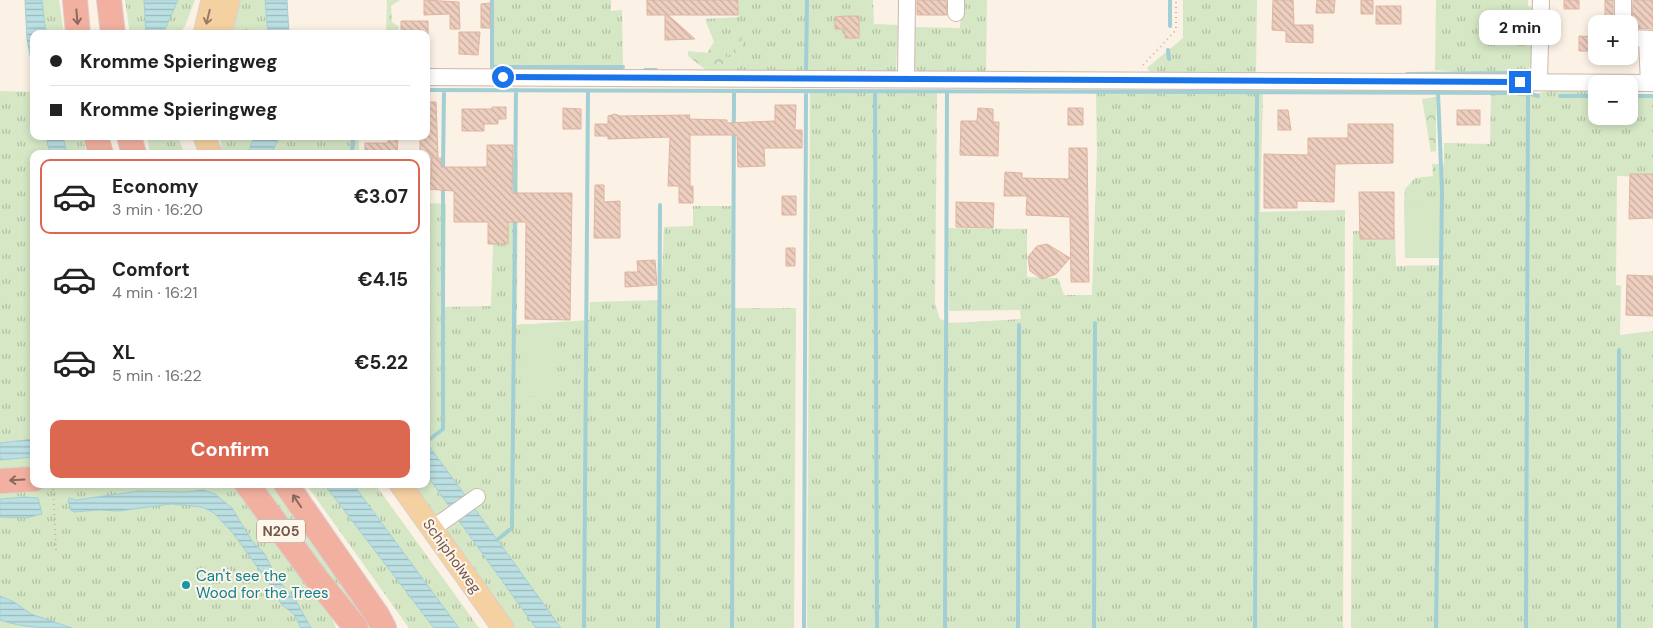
<!DOCTYPE html>
<html lang="en">
<head>
<meta charset="utf-8">
<style>
  :root { --surface:#fff; --page:#f6f6f6; --text:#222; --muted:#767676; --line:#e0e0e0; --accent:#dd6852 }
  body { margin:0; font-family:"DM Sans",sans-serif; background:var(--page); color:var(--text); height:100vh; display:flex; flex-direction:column; font-size:19px; white-space:nowrap }
  * { box-sizing:border-box; margin:0 }
  p { font-size:16px; color:var(--muted) }
  .icon { flex:none; width:28px; height:28px; fill:none; stroke:currentColor; stroke-width:2; stroke-linecap:round; stroke-linejoin:round }
  .map { position:relative; flex:1; overflow:hidden }
  .sheet { position:absolute; left:30px; top:150px; width:400px; height:338px; display:flex; flex-direction:column; background:var(--surface); border-radius:10px; box-shadow:0 2px 8px #0003 }
  .sheet>* { flex:none }
  .top-card { position:absolute; left:30px; top:30px; width:400px; height:110px; border-radius:10px; box-shadow:0 2px 8px #0003; display:grid; align-content:center; height:110px; padding:0 20px; background:var(--surface) }
  .tools { position:absolute; left:1588px; top:15px; display:grid; gap:10px }
  .tools a { display:grid; place-items:center; width:50px; height:50px; border-radius:10px; background:var(--surface); box-shadow:0 2px 8px #0003; font-size:25px }
  .end { position:absolute; width:22px; height:22px; margin:-11px; border:6px solid #1a73e8; background:#fff; box-shadow:0 0 0 2px #fff }
  .from { border-radius:50% }
  .bubble { position:absolute; height:35px; border-radius:10px; background:var(--surface); box-shadow:0 2px 8px #0003; font-size:16px; font-weight:700; line-height:35px; text-align:center }
  .top-card b { display:flex; align-items:center; gap:18px; height:48px; font-size:19px }
  .top-card b+b { border-top:1px solid var(--line) }
  .top-card i { width:12px; height:12px; background:var(--text) }
  ul { padding:9px 0 0; list-style:none }
  li { display:flex; align-items:center; gap:15px; height:75px; margin:0 10px 8px; padding:0 10px; border:2px solid transparent; border-radius:10px }
  li div { flex:1 }
  li b { display:block; font-size:19px }
  li em { font-style:normal; font-weight:700 }
  li.selected { border-color:var(--accent) }
  li>.icon { width:45px; height:45px; stroke-width:1.5 }
  .cta { display:flex; gap:10px; margin-top:auto; padding:10px 20px }
  .cta a { flex:1; height:58px; border-radius:10px; background:var(--accent); color:#fff; font-size:20px; font-weight:700; line-height:58px; text-align:center }
  .map>svg:first-child { display:block }
  .grass { fill:url(#grass-tufts) }
  .forest { fill:url(#forest-crowns) }
  .park { fill:#d5e7c5 }
  .water { fill:url(#water-rules); stroke:#a2cfd4 }
  .lines { fill:none; stroke-linecap:round; stroke-linejoin:round }
  .stream { stroke:#a2cfd4; stroke-width:4 }
  .building { fill:url(#building-back-hatch); stroke:#e0b4a0 }
  .minor-casing { stroke:#ccb8ac; stroke-width:18 }
  .major-casing { stroke:#d8d0cd; stroke-width:23 }
  .highway-casing { stroke:#d8d0cd; stroke-width:26 }
  .path { stroke:#d3b2a2; stroke-width:2; stroke-dasharray:1 4; stroke-linecap:butt }
  .minor { stroke:#fff; stroke-width:16 }
  .major { stroke:#f5d1a2; stroke-width:21 }
  .highway { stroke:#f1b0a0; stroke-width:24 }
  .oneway { stroke:#8b695d }
  .oneway2 { stroke:#997c66 }
  .route { stroke:#1a73e8; stroke-width:6 }
  .culture-dot { fill:#0f9aa8; stroke:#fef5eb; stroke-width:2 }
  .labels { text-anchor:middle; stroke-width:4; stroke-linejoin:round; paint-order:stroke }
  .shield { fill:#fef5eb; stroke:#9c867c; stroke-width:1 }
  .shield-label { font-size:14px; font-weight:bold; fill:#72574c }
  .street-label { font-size:15px; fill:#72574c; stroke:#fef5eb }
  .culture-label { font-size:15px; fill:#0d838f; stroke:#fef5eb; text-anchor:start }
</style>
</head>
<body>
<div class="map">
<svg width="1653" height="628" viewBox="0 0 1653 628">
  <defs>
    <pattern id="grass-tufts" width="24" height="20" patternUnits="userSpaceOnUse" patternTransform="scale(1.25)"><rect width="24" height="20" fill="#d5e7c5"/><path d="M3 7l-1-3M5 7V3M7 7l1-3M15 17l-1-3M17 17v-4M19 17l1-3" fill="none" stroke="#b1bea2"/></pattern>
    <pattern id="forest-crowns" width="20" height="18" patternUnits="userSpaceOnUse" patternTransform="scale(1.25)"><rect width="20" height="18" fill="#d5e7c5"/><path d="M2 6a3 3 0 1 1 6 0M12 15a3 3 0 1 1 6 0" fill="none" stroke="#b1bea2"/></pattern>
    <pattern id="water-rules" width="6" height="5" patternUnits="userSpaceOnUse" patternTransform="scale(1.25)"><rect width="6" height="5" fill="#bbe0e3"/><path d="M0 2.5h6" fill="none" stroke="#9cb8ba"/></pattern>
    <pattern id="building-back-hatch" width="6" height="6" patternUnits="userSpaceOnUse" patternTransform="scale(1.25)"><rect width="6" height="6" fill="#eecfbf"/><path d="M-1 5l2 2M0 0l6 6M5-1l2 2" fill="none" stroke="#c5ab9d"/></pattern>
  </defs>
  <rect width="100%" height="100%" fill="#fbf1e5"/>
  <path class="grass" d="M 42,0 L 59,0 L 64,34 L 46,34 Z
    M 125,0 L 144,0 L 146,34 L 130,34 Z
    M 178,0 L 195,0 L 185,26 L 179,34 L 163,34 Z
    M 237,0 L 265,0 L 268,34 L 244,34 L 228,28 Z
    M 492,0 L 611,0 L 611,11 L 622,10 L 623,67 L 492,67 Z
    M 739,0 L 873,0 L 874,24 L 898,25 L 896,72 L 736,71 L 743,50 L 735,31 L 733,57 L 725,57 L 724,43 L 714,42 L 705,19 L 738,17 Z
    M 961,0 L 987,0 L 986,72 L 913,72 L 913,27 L 960,28 Z
    M 1183,0 L 1257,0 L 1256,74 L 1150,72 L 1147,68 L 1183,38 Z
    M 1436,0 L 1528,0 L 1528,6 L 1537,8 L 1535,62 L 1520,77 L 1435,70 Z
    M 1560,88 L 1596,92 L 1596,116 L 1629,116 L 1629,95 L 1653,95 L 1653,177 L 1617,176 L 1616,285 L 1621,286 L 1620,335 L 1653,331 L 1653,628 L 1351,628 L 1353,231 L 1395,230 L 1396,266 L 1442,265 L 1440,204 L 1404,204 L 1405,189 L 1415,178 L 1433,176 L 1432,164 L 1444,164 L 1444,143 L 1490,144 L 1491,94 L 1532,95 Z
    M 0,91 L 34,92 L 34,136 L 46,136 L 50,154 L 34,154 L 34,439 L 0,443 Z
    M 810,93 L 937,93 L 935,304 L 940,319 L 951,323 L 1021,319 L 1020,310 L 949,311 L 948,228 L 1027,229 L 1027,277 L 1058,278 L 1064,295 L 1092,295 L 1097,152 L 1096,93 L 1263,94 L 1260,212 L 1345,210 L 1343,628 L 807,628 Z
    M 63,136 L 83,136 L 86,154 L 67,154 Z
    M 147,136 L 178,136 L 184,154 L 150,154 Z
    M 220,136 L 254,136 L 248,154 L 222,154 Z
    M 280,136 L 359,136 L 359,154 L 271,154 Z
    M 496,158 L 518,159 L 517,325 L 589,320 L 590,302 L 661,300 L 664,227 L 693,226 L 693,206 L 735,206 L 735,308 L 796,308 L 794,628 L 561,628 L 475,509 L 469,509 L 464,502 L 465,495 L 426,442 L 426,203 L 446,204 L 445,307 L 491,306 Z
    M 34,457 L 34,474 L 0,476 L 0,460 Z
    M 426,474 L 449,506 L 455,508 L 461,515 L 459,521 L 536,628 L 515,628 L 411,484 L 426,484 Z
    M 58,484 L 235,484 L 266,531 L 270,530 L 329,611 L 336,628 L 0,628 L 0,487 Z
    M 258,484 L 271,484 L 375,628 L 359,628 Z
    M 306,484 L 324,484 L 434,628 L 409,628 Z
    M 353,484 L 375,484 L 479,628 L 459,628 Z"/>
  <path class="forest" d="M 387,0 L 400,0 L 391,6 L 392,22 L 399,27 L 398,34 L 386,34 Z
    M 741,29 L 743,50 L 736,71 L 706,70 L 688,56 L 688,51 L 707,53 L 714,42 L 724,43 L 726,57 L 733,57 L 735,31 Z
    M 1436,97 L 1436,151 L 1431,152 L 1422,99 Z"/>
  <path class="park" d="M 1404,204 L 1440,204 L 1440,258 L 1405,258 Z
    M 520,324 L 556,324 L 557,396 L 521,396 Z"/>
  <path class="water" d="M 25,0 L 42,0 L 46,34 L 34,34 L 34,76 L 27,39 Z
    M 144,0 L 178,0 L 163,34 L 146,34 Z
    M 265,0 L 287,0 L 289,34 L 268,34 Z
    M 46,136 L 63,136 L 67,154 L 50,154 Z
    M 254,136 L 280,136 L 271,154 L 248,154 Z
    M 34,439 L 34,457 L 0,460 L 0,443 Z
    M 426,442 L 465,495 L 464,502 L 469,508 L 475,509 L 561,628 L 536,628 L 459,521 L 460,515 L 455,508 L 449,506 L 426,474 Z
    M 324,484 L 353,484 L 459,628 L 434,628 Z
    M 203,490 L 215,494 L 232,508 L 252,541 L 264,553 L 278,580 L 295,599 L 311,628 L 301,628 L 294,614 L 282,605 L 269,583 L 232,532 L 214,513 L 202,507 L 171,504 L 119,511 L 99,510 L 74,512 L 71,510 L 68,501 L 69,498 L 76,500 L 139,491 L 185,492 Z
    M 26,497 L 38,498 L 42,514 L 26,518 L 0,517 L 0,499 Z
    M 0,596 L 14,602 L 31,614 L 72,628 C 47,628 23,628 0,620 Z"/>
  <g class="lines">
    <path class="stream" d="M 492,0 L 492,67 L 623,67
      M 807,0 L 806,72 L 809,72
      M 1170,26 L 1170,0
      M 1168,50 L 1169,59
      M 645,70 L 656,70
      M 1407,74 L 1517,73
      M 426,90 L 1528,93 L 1538,96
      M 875,91 L 877,628
      M 1560,96 L 1596,96
      M 1629,96 L 1653,96
      M 352,154 L 353,136
      M 443,170 L 444,90
      M 515,198 L 516,90
      M 1619,350 L 1619,628
      M 426,442 L 443,429 L 443,187
      M 497,540 L 512,528 L 515,217
      M 584,628 L 588,91
      M 658,628 L 660,205
      M 732,628 L 734,91
      M 804,628 L 806,92
      M 945,628 L 947,92
      M 1018,628 L 1019,325
      M 1094,628 L 1095,323
      M 1255,628 L 1257,93
      M 1436,628 L 1442,191 L 1438,93
      M 1526,628 L 1528,93"/>
  </g>
  <path class="building" d="M 424,0 L 459,2 L 460,29 L 450,29 L 450,14 L 424,15 Z
    M 647,0 L 738,0 L 738,15 L 668,15 L 695,39 L 665,40 L 665,15 L 647,15 Z
    M 917,0 L 946,0 L 947,15 L 917,15 Z
    M 1273,0 L 1293,0 L 1294,25 L 1313,25 L 1313,43 L 1286,42 L 1286,31 L 1272,30 Z
    M 1317,0 L 1335,0 L 1334,13 L 1316,13 Z
    M 1361,0 L 1373,0 L 1373,14 L 1361,14 Z
    M 1564,0 L 1579,0 L 1579,9 L 1564,9 Z
    M 1605,0 L 1613,0 L 1613,24 L 1605,24 Z
    M 1633,0 L 1653,0 L 1653,29 L 1632,28 Z
    M 490,3 L 490,28 L 481,28 L 481,4 Z
    M 1376,6 L 1401,6 L 1401,24 L 1376,24 Z
    M 845,16 L 859,16 L 859,38 L 845,38 L 845,29 L 835,29 L 835,17 Z
    M 401,21 L 428,21 L 428,34 L 401,34 Z
    M 459,32 L 480,32 L 478,55 L 459,54 Z
    M 1579,36 L 1596,37 L 1596,51 L 1579,51 Z
    M 426,102 L 436,102 L 438,157 L 426,157 L 426,154 L 420,154 L 420,136 L 426,136 Z
    M 775,105 L 796,105 L 795,130 L 802,130 L 802,148 L 764,148 L 765,166 L 738,167 L 737,135 L 690,135 L 690,186 L 693,186 L 693,203 L 679,203 L 679,186 L 668,186 L 670,137 L 608,139 L 608,136 L 595,136 L 595,124 L 608,124 L 608,116 L 615,114 L 620,116 L 690,115 L 689,119 L 727,120 L 727,123 L 775,121 Z
    M 492,107 L 506,107 L 506,119 L 498,119 L 498,124 L 484,124 L 484,131 L 462,131 L 462,109 L 492,109 Z
    M 563,108 L 581,109 L 581,129 L 563,129 Z
    M 978,108 L 993,109 L 993,122 L 999,122 L 998,156 L 960,155 L 961,121 L 977,121 Z
    M 1068,108 L 1083,108 L 1083,125 L 1068,125 Z
    M 1278,110 L 1288,110 L 1291,130 L 1278,130 Z
    M 1457,110 L 1480,110 L 1480,125 L 1457,125 Z
    M 1348,124 L 1393,124 L 1393,163 L 1335,164 L 1334,202 L 1297,201 L 1297,208 L 1264,208 L 1264,154 L 1308,155 L 1308,138 L 1348,138 Z
    M 388,136 L 398,136 L 397,154 L 365,154 L 365,143 L 388,143 Z
    M 487,145 L 513,145 L 512,193 L 572,193 L 570,320 L 525,319 L 526,222 L 508,222 L 508,244 L 488,244 L 488,222 L 454,222 L 454,191 L 426,189 L 426,179 L 431,179 L 431,158 L 441,158 L 441,167 L 487,167 Z
    M 1069,148 L 1087,148 L 1089,282 L 1071,282 L 1070,217 L 1026,215 L 1027,196 L 1004,196 L 1005,172 L 1022,173 L 1022,178 L 1069,179 Z
    M 1630,174 L 1653,174 L 1653,218 L 1629,219 Z
    M 595,185 L 604,185 L 604,202 L 620,201 L 620,238 L 594,238 Z
    M 1359,192 L 1394,192 L 1394,239 L 1360,239 Z
    M 782,196 L 796,196 L 796,215 L 782,215 Z
    M 956,202 L 994,203 L 993,228 L 956,227 Z
    M 1047,244 L 1070,258 L 1056,274 L 1042,279 L 1030,271 L 1028,257 L 1037,246 Z
    M 786,248 L 795,248 L 795,266 L 786,266 Z
    M 655,260 L 657,285 L 625,287 L 625,272 L 638,272 L 637,261 Z
    M 1627,275 L 1653,276 L 1653,316 L 1626,315 Z"/>
  <g class="lines">
    <g class="minor-casing">
      <path id="minor" d="M 956,13 L 956,0
        M 1623,24 L 1623,0
        M 1629,38 L 1653,39
        M 1647,40 L 1649,83
        M 426,77 L 1653,83
        M 906,79 L 907,0
        M 1539,82 L 1541,0
        M 432,529 L 477,497"/>
    </g>
    <g class="major-casing">
      <path id="major" d="M 204,34 L 212,0
        M 221,34 L 229,0
        M 204,136 L 211,154
        M 400,484 L 503,628"/>
    </g>
    <g class="highway-casing">
      <path id="highway" d="M 75,0 L 78,34
        M 109,0 L 113,34
        M 96,136 L 101,154
        M 129,136 L 134,154
        M 0,481 L 34,479
        M 247,484 L 316,578 L 356,628
        M 286,484 L 377,615 L 384,628"/>
    </g>
    <path class="path" d="M 1143,65 L 1176,30 L 1176,0
      M 53,484 L 56,550"/>
    <use href="#minor" class="minor"/>
    <use href="#major" class="major"/>
    <use href="#highway" class="highway"/>
  </g>
  <defs><path id="oneway-shaft" d="M-6 0H5M1.5-3L5.5 0L1.5 3" fill="none" stroke-width="1.6" stroke-linecap="round" stroke-linejoin="round" transform="scale(1.25)"/></defs>
  <g class="oneway">
    <use href="#oneway-shaft" transform="translate(77 17) rotate(85)"/>
    <use href="#oneway-shaft" transform="translate(17 480) rotate(177)"/>
    <use href="#oneway-shaft" transform="translate(297 501) rotate(-124)"/>
  </g>
  <use class="oneway2" href="#oneway-shaft" transform="translate(208 17) rotate(104)"/>
  <g class="lines">
    <path class="route" d="M 503,77 L 1520,82"/>
  </g>
  <circle class="culture-dot" cx="186" cy="585" r="5"/>
  <g class="labels">
    <rect class="shield" x="257" y="519.5" width="48" height="23" rx="4"/>
    <g class="shield-label">
      <text x="281" y="536">N205</text>
    </g>
    <g class="street-label">
      <text transform="translate(452 556) rotate(54)" y="5">Schipholweg</text>
    </g>
    <g class="culture-label">
      <text x="196" y="581">Can't see the<tspan x="196" dy="17">Wood for the Trees</tspan></text>
    </g>
  </g>
</svg>
<div class="tools">
<a>+</a>
<a>−</a>
</div>
<i class="end from" style="left:503px;top:77px"></i>
<i class="end" style="left:1520px;top:82px"></i>
<div class="bubble" style="left:1479px;top:10px;width:82px">2 min</div>
<div class="top-card">
<b><i class="from"></i>Kromme Spieringweg</b>
<b><i></i>Kromme Spieringweg</b>
</div>
<section class="sheet">
<ul>
<li class="selected"><svg class="icon" aria-label="car" viewBox="0 0 24 24"><path d="M5 17H2v-5l4-1 3-4h7l3 4 3 1v5h-3M9 17h6M6 11h13"/><circle cx="7" cy="17" r="2"/><circle cx="17" cy="17" r="2"/></svg><div><b>Economy</b><p>3 min · 16:20</p></div><em>€3.07</em></li>
<li><svg class="icon" aria-label="car" viewBox="0 0 24 24"><path d="M5 17H2v-5l4-1 3-4h7l3 4 3 1v5h-3M9 17h6M6 11h13"/><circle cx="7" cy="17" r="2"/><circle cx="17" cy="17" r="2"/></svg><div><b>Comfort</b><p>4 min · 16:21</p></div><em>€4.15</em></li>
<li><svg class="icon" aria-label="car" viewBox="0 0 24 24"><path d="M5 17H2v-5l4-1 3-4h7l3 4 3 1v5h-3M9 17h6M6 11h13"/><circle cx="7" cy="17" r="2"/><circle cx="17" cy="17" r="2"/></svg><div><b>XL</b><p>5 min · 16:22</p></div><em>€5.22</em></li>
</ul>
<div class="cta"><a>Confirm</a></div>
</section>
</div>
</body>
</html>
